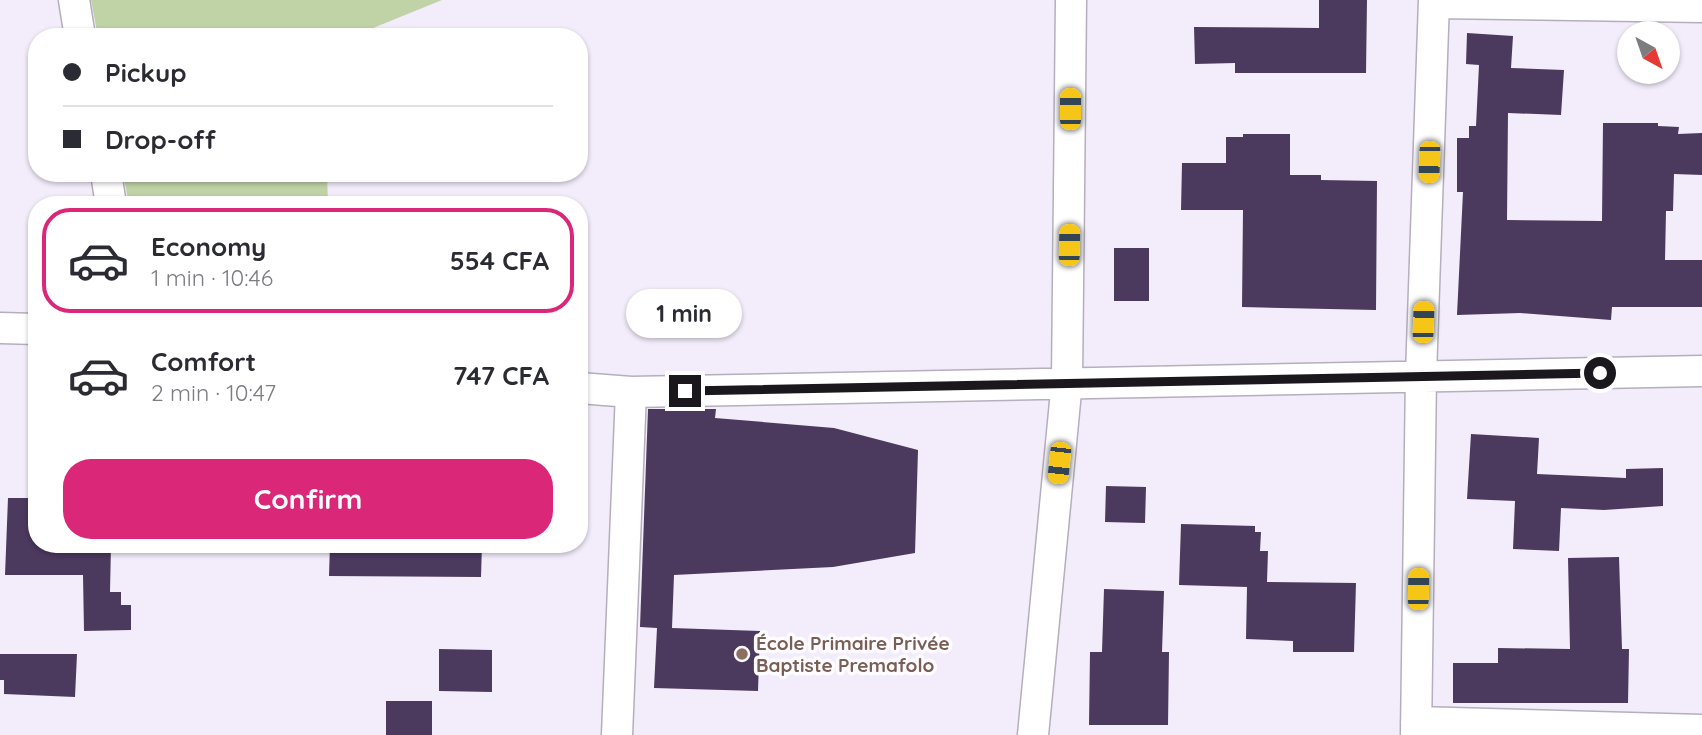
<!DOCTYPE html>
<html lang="en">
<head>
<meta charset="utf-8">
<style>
  :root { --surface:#fff; --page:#f7f7f7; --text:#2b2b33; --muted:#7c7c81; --line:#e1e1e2; --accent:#db2777 }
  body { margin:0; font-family:Quicksand,sans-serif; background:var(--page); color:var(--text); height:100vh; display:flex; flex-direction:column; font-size:26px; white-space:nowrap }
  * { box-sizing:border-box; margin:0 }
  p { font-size:23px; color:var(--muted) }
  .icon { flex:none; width:38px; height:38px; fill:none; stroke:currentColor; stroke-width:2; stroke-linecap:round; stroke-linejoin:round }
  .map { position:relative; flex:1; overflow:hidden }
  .details { position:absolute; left:28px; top:196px; width:560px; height:357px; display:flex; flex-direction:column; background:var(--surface); border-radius:28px; box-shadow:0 2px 5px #0004 }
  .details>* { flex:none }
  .banner { position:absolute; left:28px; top:28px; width:560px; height:154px; border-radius:28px; box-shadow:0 2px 5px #0004; display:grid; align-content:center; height:154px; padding:0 35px; background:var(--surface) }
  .needle { width:46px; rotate:140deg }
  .buttons { position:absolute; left:1617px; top:21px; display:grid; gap:14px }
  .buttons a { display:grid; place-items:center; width:63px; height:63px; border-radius:50%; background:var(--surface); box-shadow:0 2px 5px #0004; font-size:35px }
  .end { position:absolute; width:32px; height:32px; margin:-16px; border:9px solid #1a181d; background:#fff; box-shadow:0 0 0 4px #fff }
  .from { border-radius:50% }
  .bubble { position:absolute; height:49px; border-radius:24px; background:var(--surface); box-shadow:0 2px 5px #0004; font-size:23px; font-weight:700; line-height:49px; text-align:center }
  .car { position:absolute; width:21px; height:42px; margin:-21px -10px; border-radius:9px; box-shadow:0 0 5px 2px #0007; background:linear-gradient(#f5c518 24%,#345 0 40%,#f5c518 0 76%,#345 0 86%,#f5c518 0) }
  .banner b { display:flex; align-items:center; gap:24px; height:66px; font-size:26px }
  .banner b+b { border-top:2px solid var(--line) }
  .banner i { width:18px; height:18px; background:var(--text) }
  ul { padding:12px 0 0; list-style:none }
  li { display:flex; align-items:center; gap:21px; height:105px; margin:0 14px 10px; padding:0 21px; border:4px solid transparent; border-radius:28px }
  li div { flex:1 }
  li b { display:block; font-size:26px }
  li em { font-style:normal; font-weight:700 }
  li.active { border-color:var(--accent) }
  li>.icon { width:63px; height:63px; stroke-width:1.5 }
  .primary-button { display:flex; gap:14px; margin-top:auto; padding:14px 35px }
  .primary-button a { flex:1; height:80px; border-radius:28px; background:var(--accent); color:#fff; font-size:28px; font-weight:700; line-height:80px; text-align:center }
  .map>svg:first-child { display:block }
  .green { fill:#c0d3a6 }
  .building { fill:#4c395e }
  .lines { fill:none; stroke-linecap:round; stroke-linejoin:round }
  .street-casing { stroke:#b5aebc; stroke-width:33 }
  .street { stroke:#fff; stroke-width:30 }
  .route { stroke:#1a181d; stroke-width:9 }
  .education-dot { fill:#8d6e63; stroke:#fefcff; stroke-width:2.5 }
  .labels { text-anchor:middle; stroke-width:7; stroke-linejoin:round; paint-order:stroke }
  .education-label { font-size:19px; font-weight:bold; fill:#785e54; stroke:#fefcff; text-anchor:start }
</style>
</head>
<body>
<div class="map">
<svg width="1702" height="735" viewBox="0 0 1702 735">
  <rect width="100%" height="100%" fill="#f3ecfb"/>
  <path class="green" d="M 91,0 L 442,0 L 351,37 L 98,37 Z
    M 123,173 L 327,173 L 328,205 L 129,205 Z"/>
  <path class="building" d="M 1319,0 L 1367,0 L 1366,73 L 1235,73 L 1235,63 L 1195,64 L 1194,27 L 1319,28 Z
    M 1467,33 L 1513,36 L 1511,68 L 1564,70 L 1561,115 L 1508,113 L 1507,220 L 1602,221 L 1603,123 L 1658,123 L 1658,126 L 1679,127 L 1678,134 L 1702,133 L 1702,175 L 1674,174 L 1673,211 L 1666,211 L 1665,260 L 1702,260 L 1702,307 L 1612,307 L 1611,320 L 1520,313 L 1457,315 L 1463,192 L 1457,192 L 1457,138 L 1469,138 L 1469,126 L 1476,126 L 1479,65 L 1466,64 Z
    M 1243,134 L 1290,134 L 1290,175 L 1321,175 L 1321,180 L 1377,181 L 1376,310 L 1242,307 L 1243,210 L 1181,210 L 1182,163 L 1226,163 L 1226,137 L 1243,137 Z
    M 1114,248 L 1149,248 L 1149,301 L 1114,301 Z
    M 648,409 L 716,409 L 715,418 L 834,428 L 918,450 L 915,553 L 833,567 L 674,575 L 672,628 L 760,631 L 758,691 L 654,688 L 657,628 L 640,627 Z
    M 1471,434 L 1539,438 L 1537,474 L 1626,478 L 1626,469 L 1663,468 L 1663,506 L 1604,510 L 1561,508 L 1559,551 L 1513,549 L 1515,501 L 1467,499 Z
    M 1106,486 L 1146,487 L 1145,523 L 1105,522 Z
    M 8,498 L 37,498 L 37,544 L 111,544 L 110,592 L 121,592 L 121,605 L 131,605 L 131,630 L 84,631 L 83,575 L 5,575 Z
    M 1181,524 L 1255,526 L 1255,532 L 1261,532 L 1260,551 L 1268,551 L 1267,582 L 1356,583 L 1354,652 L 1293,652 L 1293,641 L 1246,639 L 1247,587 L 1179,585 Z
    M 330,544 L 482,544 L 481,577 L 329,576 Z
    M 1619,557 L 1622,649 L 1629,649 L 1628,703 L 1453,703 L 1453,663 L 1498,663 L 1498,648 L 1570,649 L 1568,558 Z
    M 1104,589 L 1164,591 L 1162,652 L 1169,652 L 1168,725 L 1089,725 L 1090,652 L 1102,652 Z
    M 439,649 L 492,650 L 492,692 L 439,691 Z
    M 0,654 L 77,654 L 75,697 L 4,694 L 4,680 L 0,680 Z
    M 386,701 L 432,701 L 432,735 L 386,735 Z"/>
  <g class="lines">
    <g class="street-casing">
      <path id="street" d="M 74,0 L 80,37
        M 1434,3 L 1702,7
        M 106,173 L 111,205
        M 0,328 L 37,329
        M 579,388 L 631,392 L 1702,371
        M 1416,722 L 1702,730
        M 617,735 L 631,392
        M 1033,735 L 1067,381 L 1071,0
        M 1416,735 L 1421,375 L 1434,0"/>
    </g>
    <use href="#street" class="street"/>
  </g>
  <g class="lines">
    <path class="route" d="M 685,391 L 1600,373"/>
  </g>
  <circle class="education-dot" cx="742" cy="654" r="7"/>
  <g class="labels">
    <g class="education-label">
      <text x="756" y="650">École Primaire Privée<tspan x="756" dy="22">Baptiste Premafolo</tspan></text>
    </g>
  </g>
</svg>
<div class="buttons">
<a><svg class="needle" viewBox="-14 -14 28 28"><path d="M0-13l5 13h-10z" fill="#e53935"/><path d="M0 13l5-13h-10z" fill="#7c7c81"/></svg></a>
</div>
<i class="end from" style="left:1600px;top:373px"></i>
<i class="end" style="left:685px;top:391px"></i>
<div class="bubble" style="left:626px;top:289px;width:116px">1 min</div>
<i class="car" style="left:1070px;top:109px;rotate:0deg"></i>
<i class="car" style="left:1429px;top:162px;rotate:182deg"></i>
<i class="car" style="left:1069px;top:245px;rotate:1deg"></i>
<i class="car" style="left:1423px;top:322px;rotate:2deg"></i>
<i class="car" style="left:1059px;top:463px;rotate:186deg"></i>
<i class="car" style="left:1418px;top:589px;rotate:1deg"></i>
<div class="banner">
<b><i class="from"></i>Pickup</b>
<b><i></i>Drop-off</b>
</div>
<section class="details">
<ul>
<li class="active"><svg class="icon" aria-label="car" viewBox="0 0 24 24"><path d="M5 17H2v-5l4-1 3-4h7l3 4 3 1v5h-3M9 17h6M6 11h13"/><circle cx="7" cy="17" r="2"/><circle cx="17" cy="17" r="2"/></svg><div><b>Economy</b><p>1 min · 10:46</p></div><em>554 CFA</em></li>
<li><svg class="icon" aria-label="car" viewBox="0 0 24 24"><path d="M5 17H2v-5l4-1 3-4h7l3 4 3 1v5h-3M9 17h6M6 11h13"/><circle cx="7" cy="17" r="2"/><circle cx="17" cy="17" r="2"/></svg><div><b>Comfort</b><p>2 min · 10:47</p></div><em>747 CFA</em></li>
</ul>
<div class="primary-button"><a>Confirm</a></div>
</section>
</div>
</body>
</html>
